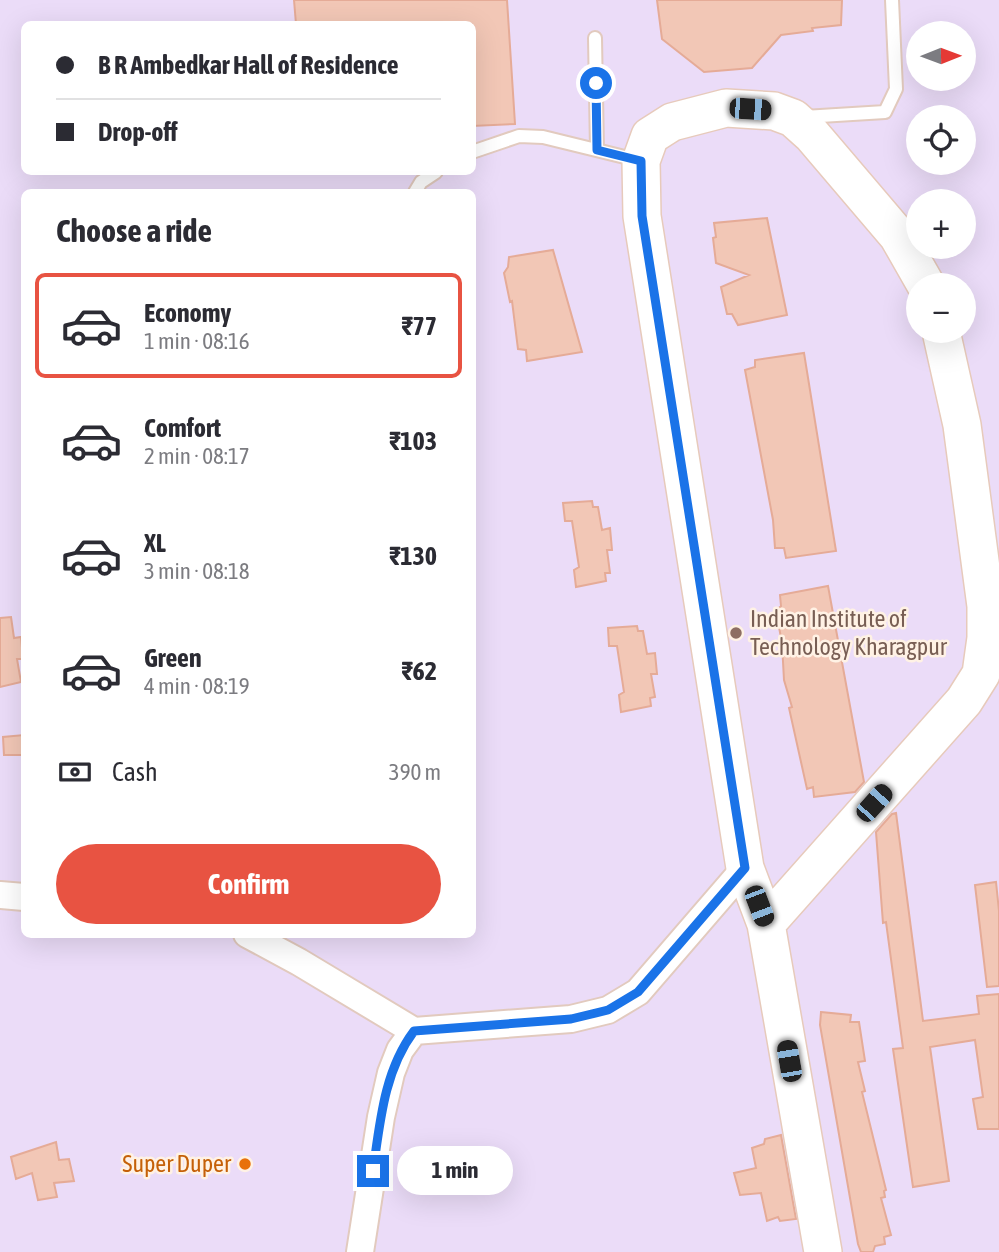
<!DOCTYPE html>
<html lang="en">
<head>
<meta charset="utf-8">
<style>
  :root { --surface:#fff; --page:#f2f2f3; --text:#2b2b33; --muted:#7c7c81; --line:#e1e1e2; --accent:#e85342 }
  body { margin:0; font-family:"Asap Condensed",sans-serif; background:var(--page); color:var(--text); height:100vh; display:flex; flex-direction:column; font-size:26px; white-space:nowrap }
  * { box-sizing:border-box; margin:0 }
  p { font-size:23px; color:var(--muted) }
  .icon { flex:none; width:38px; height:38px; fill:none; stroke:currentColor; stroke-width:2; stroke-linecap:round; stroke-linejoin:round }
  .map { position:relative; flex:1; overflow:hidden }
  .sheet { position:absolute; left:21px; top:189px; width:455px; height:749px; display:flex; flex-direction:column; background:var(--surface); border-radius:10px; box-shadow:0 7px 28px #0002 }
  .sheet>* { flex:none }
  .banner { position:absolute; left:21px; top:21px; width:455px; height:154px; border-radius:10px; box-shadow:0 7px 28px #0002; display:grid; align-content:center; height:154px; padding:0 35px; background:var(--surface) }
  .needle { width:46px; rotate:89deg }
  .fabs { position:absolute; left:906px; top:21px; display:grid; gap:14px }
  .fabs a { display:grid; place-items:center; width:70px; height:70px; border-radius:50%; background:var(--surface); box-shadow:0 7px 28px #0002; font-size:35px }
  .end { position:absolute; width:32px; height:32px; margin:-16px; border:9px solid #1a73e8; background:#fff; box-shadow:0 0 0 4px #fff }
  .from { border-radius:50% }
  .bubble { position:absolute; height:49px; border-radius:24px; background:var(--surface); box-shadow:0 7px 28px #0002; font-size:23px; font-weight:700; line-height:49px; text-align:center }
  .car { position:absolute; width:21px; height:42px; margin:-21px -10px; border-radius:9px; box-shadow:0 0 5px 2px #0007; background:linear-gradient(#222 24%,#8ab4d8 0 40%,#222 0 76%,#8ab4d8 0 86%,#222 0) }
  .banner b { display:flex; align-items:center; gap:24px; height:66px; font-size:26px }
  .banner b+b { border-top:2px solid var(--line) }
  .banner i { width:18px; height:18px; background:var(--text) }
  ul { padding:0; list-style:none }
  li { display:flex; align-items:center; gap:21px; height:105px; margin:0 14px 10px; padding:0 21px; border:4px solid transparent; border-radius:10px }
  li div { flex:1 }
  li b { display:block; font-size:26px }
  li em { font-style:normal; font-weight:700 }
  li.active { border-color:var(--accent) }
  li>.icon { width:63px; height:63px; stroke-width:1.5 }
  h2 { padding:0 35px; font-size:32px; line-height:84px }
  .pay { display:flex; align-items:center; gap:18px; height:77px; padding:0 35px; font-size:26px }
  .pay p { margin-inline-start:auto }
  .cta { display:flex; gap:14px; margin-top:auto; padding:14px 35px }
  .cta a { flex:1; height:80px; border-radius:42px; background:var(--accent); color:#fff; font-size:28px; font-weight:700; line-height:80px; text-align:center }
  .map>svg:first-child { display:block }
  .education { fill:#ebdcf8; fill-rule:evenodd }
  .building { fill:#f2c7b6; stroke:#e5ab97; stroke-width:2 }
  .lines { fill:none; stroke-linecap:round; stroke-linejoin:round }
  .lane-casing { stroke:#e2cabe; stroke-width:16 }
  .street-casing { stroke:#e2cabe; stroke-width:30 }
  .secondary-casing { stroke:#e7cabb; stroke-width:40 }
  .lane { stroke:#fff; stroke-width:12 }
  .street { stroke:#fff; stroke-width:26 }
  .secondary { stroke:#fff; stroke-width:37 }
  .route { stroke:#1a73e8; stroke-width:9 }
  .education-dot { fill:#8d6e63; stroke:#fff2e5; stroke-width:2.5 }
  .food-dot { fill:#e8710a; stroke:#fff2e5; stroke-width:2.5 }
  .labels { text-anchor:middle; stroke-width:5; stroke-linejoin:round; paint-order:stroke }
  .education-label { font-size:24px; fill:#785e54; stroke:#fff2e5; text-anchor:start }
  .food-label { font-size:24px; fill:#c56008; stroke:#fff2e5; text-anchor:end }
</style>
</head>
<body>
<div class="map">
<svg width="999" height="1252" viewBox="0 0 999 1252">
  <rect width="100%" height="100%" fill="#fceddf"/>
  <path class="education" d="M 0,0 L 999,0 L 999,1252 L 0,1252 ZM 24,24 L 472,24 L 472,172 L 24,172 ZM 919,33 L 964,33 L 964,79 L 919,79 ZM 919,117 L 964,117 L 964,163 L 919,163 ZM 24,192 L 472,192 L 472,934 L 24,934 ZM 919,201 L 964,201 L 964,247 L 919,247 ZM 919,285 L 964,285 L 964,331 L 919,331 Z"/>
  <path class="building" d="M 294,0 L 507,0 L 515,124 L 472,126 L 472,24 L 296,24 Z
    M 657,0 L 842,0 L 841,25 L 812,28 L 813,31 L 781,35 L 752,68 L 704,72 L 662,39 Z
    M 767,218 L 787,315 L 738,325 L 732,314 L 727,314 L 721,287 L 749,275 L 716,263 L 713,238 L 716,237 L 714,223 Z
    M 553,250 L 582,352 L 527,361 L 526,350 L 518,349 L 512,301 L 510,302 L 504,273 L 508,267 L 509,257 Z
    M 804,353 L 836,551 L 786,558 L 784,548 L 775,548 L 773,520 L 745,370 L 755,367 L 755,360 Z
    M 592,501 L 593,507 L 598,507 L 602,530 L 610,528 L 612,550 L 607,550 L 610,573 L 605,573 L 606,581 L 576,587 L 574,570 L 579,567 L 572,521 L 565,521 L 563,503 Z
    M 828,586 L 864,782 L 855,792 L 814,797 L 813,787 L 807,789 L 789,708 L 792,707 L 784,680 L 782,643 L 776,611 L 781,606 L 780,595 Z
    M 11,617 L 14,638 L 21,637 L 23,659 L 17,659 L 21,682 L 0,687 L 0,618 Z
    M 637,626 L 638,631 L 643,631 L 647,654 L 655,653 L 657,674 L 651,674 L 655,697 L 650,698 L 651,706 L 621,712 L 619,695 L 624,692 L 617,646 L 609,646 L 608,628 Z
    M 24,735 L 24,755 L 4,755 L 3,737 Z
    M 896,813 L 923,1021 L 979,1014 L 977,996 L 999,994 L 999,1129 L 978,1129 L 973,1099 L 983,1097 L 975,1040 L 930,1047 L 949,1181 L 913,1187 L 893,1049 L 903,1048 L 886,922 L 883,923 L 876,832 L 892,814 Z
    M 996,882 L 999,911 L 999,986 L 987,987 L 975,885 Z
    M 821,1012 L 851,1015 L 850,1022 L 859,1022 L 865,1061 L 858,1062 L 865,1091 L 862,1092 L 886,1190 L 884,1191 L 885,1197 L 881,1198 L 891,1235 L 884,1237 L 885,1244 L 875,1246 L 873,1252 L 861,1252 L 858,1244 L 820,1025 Z
    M 781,1135 L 796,1219 L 780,1221 L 778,1217 L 767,1221 L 761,1193 L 740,1195 L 734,1173 L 756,1168 L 752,1148 L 764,1144 L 765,1139 Z
    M 56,1142 L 59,1160 L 69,1159 L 74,1181 L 54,1183 L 57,1197 L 38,1200 L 32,1173 L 16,1179 L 11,1157 Z"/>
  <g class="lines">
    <g class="lane-casing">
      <path id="lane" d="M 595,38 L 597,150
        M 804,117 L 885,112 L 896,89 L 892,0
        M 472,152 L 519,136 L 543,137 L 637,160
        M 415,192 L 421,182 L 436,172"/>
    </g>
    <g class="street-casing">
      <path id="street" d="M 0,895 L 24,897
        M 247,934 L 299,962 L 414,1031 L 571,1019 L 608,1010 L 638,992 L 745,868
        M 360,1252 L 381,1117 L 391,1073 L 400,1050 L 414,1031"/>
    </g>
    <g class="secondary-casing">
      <path id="secondary" d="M 766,924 L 964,701 L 981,674 L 986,638 L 986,606 L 962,425 L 941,331
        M 823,1252 L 766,924 L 745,868 L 642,216 L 641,161 L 650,136 L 672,122 L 726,108 L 774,111 L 793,118 L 812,135 L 898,236 L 926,285"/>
    </g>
    <use href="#lane" class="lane"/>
    <use href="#street" class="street"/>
    <use href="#secondary" class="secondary"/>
  </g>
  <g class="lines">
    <path class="route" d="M 373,1171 C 380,1122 384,1071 414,1031 L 571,1019 L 608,1010 L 638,992 L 745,868 L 642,216 L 641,161 L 597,150 L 596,83"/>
  </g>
  <circle class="education-dot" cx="736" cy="633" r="7"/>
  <circle class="food-dot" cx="245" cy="1164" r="7"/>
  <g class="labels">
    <g class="education-label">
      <text x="750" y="627">Indian Institute of<tspan x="750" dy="28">Technology Kharagpur</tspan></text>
    </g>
    <g class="food-label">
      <text x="231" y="1172">Super Duper</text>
    </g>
  </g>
</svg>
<div class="fabs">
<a><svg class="needle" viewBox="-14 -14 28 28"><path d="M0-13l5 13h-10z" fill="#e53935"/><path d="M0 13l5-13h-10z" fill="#7c7c81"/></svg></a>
<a><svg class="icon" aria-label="locate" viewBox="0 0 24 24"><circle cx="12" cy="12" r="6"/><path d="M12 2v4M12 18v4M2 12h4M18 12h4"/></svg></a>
<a>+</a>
<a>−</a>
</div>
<i class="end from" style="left:596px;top:83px"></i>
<i class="end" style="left:373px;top:1171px"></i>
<div class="bubble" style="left:397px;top:1146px;width:116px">1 min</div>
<i class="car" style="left:750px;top:109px;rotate:94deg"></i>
<i class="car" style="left:874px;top:803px;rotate:42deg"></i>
<i class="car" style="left:759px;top:906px;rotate:159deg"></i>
<i class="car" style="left:789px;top:1061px;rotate:350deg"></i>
<div class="banner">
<b><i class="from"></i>B R Ambedkar Hall of Residence</b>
<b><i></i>Drop-off</b>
</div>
<section class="sheet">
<h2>Choose a ride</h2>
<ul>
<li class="active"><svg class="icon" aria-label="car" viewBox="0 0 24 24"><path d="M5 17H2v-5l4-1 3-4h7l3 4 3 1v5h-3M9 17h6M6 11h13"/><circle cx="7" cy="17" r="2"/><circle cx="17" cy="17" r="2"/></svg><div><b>Economy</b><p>1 min · 08:16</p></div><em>₹77</em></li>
<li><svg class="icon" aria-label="car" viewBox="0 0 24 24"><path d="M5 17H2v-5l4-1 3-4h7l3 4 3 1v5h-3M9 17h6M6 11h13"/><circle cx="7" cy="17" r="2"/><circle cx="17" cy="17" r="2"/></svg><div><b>Comfort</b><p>2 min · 08:17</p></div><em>₹103</em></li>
<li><svg class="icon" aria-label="car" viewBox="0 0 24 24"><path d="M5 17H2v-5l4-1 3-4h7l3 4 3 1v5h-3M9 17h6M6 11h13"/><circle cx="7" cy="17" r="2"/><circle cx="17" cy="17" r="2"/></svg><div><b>XL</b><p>3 min · 08:18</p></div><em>₹130</em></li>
<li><svg class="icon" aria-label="car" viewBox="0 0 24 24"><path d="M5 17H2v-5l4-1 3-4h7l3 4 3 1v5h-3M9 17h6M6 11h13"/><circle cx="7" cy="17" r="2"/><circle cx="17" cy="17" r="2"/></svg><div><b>Green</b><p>4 min · 08:19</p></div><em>₹62</em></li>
</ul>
<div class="pay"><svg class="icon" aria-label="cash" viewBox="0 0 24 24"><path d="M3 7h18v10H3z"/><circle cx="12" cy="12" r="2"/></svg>Cash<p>390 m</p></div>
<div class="cta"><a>Confirm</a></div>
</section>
</div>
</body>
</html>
